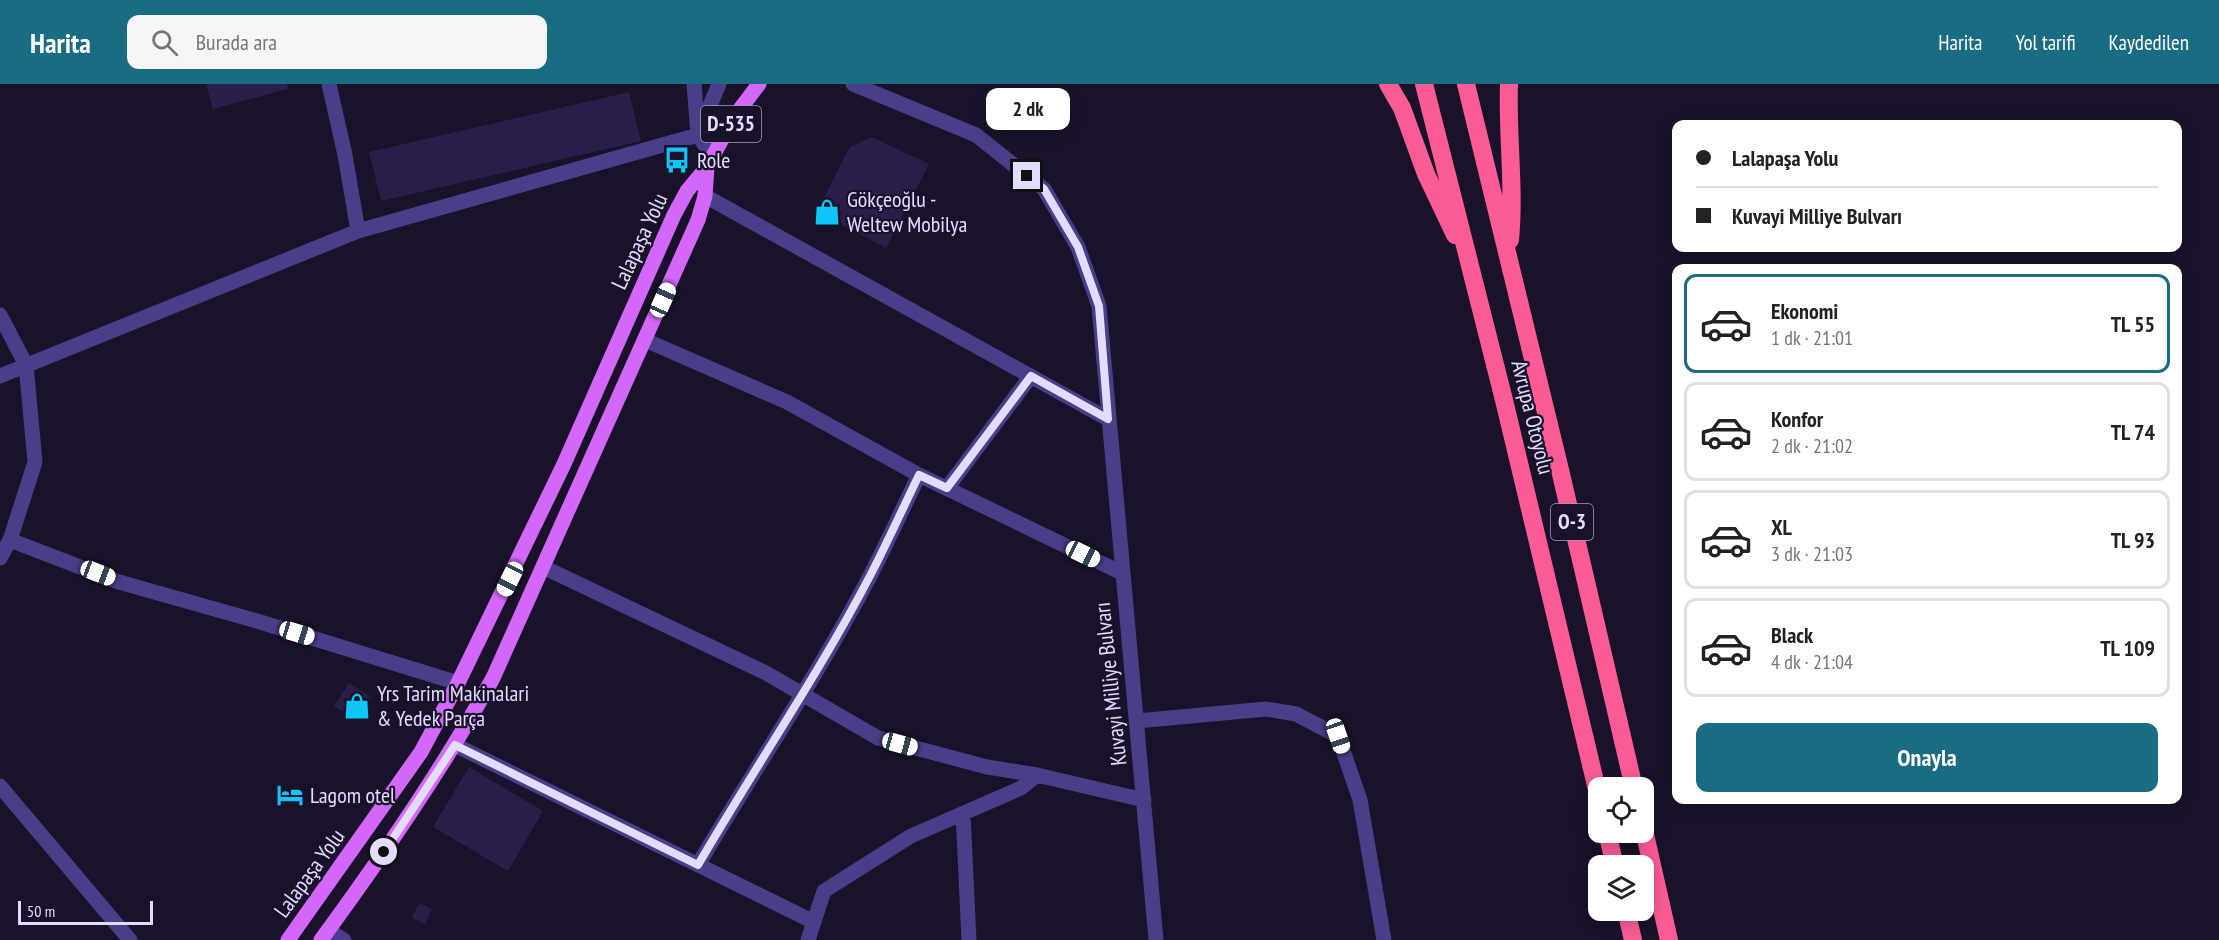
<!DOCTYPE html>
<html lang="tr">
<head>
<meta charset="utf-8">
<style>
  :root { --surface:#fff; --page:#f6f6f6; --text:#222; --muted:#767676; --line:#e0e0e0; --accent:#196c82 }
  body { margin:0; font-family:"PT Sans Narrow",sans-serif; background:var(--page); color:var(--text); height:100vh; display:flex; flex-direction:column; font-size:22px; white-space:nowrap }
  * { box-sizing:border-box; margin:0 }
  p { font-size:20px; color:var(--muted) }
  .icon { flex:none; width:33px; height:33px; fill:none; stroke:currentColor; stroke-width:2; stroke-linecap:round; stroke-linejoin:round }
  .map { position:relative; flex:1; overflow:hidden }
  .drawer { position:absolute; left:1672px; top:180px; width:510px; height:540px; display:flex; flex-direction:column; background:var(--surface); border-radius:12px; box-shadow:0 3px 15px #0003 }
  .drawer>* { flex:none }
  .guide { position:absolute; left:1672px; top:36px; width:510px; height:132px; border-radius:12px; box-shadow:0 3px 15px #0003; display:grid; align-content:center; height:132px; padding:0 24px; background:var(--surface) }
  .fabs { position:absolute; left:1588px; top:693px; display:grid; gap:12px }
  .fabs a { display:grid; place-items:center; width:66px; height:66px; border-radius:12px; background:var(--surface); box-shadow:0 3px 15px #0003; font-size:30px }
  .scale { position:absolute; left:18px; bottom:15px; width:135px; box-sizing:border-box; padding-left:6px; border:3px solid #e3dcfe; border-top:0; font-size:16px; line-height:21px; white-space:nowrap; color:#e3dcfe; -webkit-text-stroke:4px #19122a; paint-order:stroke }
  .end { position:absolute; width:27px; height:27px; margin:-14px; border:8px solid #e3dcfe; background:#111; box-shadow:0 0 0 3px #111 }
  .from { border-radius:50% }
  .bubble { position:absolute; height:42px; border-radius:12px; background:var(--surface); box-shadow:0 3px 15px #0003; font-size:20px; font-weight:700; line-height:42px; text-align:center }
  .car { position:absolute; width:18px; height:36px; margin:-18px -9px; border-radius:8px; box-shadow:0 0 4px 2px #0007; background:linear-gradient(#fff 24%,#345 0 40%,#fff 0 76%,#345 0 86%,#fff 0) }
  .guide b { display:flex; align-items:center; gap:21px; height:57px; font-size:22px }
  .guide b+b { border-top:2px solid var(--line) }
  .guide i { width:15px; height:15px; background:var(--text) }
  ul { padding:10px 0 0; list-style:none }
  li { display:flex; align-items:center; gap:18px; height:99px; margin:0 12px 9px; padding:0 12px; border:3px solid var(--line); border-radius:12px }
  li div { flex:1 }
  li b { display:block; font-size:22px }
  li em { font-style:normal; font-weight:700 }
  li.current { border-color:var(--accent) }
  li>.icon { width:54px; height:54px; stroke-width:1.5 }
  .button { display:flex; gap:12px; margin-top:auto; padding:12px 24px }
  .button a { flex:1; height:69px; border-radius:12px; background:var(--accent); color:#fff; font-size:24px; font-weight:700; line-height:69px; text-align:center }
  header { display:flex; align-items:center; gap:36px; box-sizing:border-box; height:84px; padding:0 30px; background:var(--accent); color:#fff }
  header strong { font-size:28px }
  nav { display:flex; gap:33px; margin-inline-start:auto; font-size:21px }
  .search { width:420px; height:54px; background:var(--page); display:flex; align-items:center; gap:15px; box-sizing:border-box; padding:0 21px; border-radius:12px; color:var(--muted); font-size:22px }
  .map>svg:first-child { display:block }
  .building { fill:#2c1e4a }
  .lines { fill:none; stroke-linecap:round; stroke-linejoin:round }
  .minor { stroke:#493e87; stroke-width:15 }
  .major { stroke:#d367fa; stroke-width:15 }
  .highway { stroke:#fa5b95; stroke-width:18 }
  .route { stroke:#e3dcfe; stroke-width:8 }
  .labels { text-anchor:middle; stroke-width:4.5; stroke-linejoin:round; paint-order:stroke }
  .shield { fill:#19122a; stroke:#a69fbe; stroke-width:1.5 }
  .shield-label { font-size:21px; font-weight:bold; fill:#e3dcfe }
  .poi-label { font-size:22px; fill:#e3dcfe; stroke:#19122a; text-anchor:start }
  .street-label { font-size:22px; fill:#e3dcfe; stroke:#19122a }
</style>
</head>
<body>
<header>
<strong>Harita</strong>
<div class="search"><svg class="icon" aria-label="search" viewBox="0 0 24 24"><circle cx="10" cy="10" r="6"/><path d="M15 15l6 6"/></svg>Burada ara</div>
<nav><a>Harita</a><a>Yol tarifi</a><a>Kaydedilen</a></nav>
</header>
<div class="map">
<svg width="2219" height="856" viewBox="0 0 2219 856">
  <rect width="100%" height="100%" fill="#19122a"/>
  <path class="building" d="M 206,0 L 287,0 L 288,5 L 213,25 Z
    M 629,8 L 641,57 L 381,117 L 369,68 Z
    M 872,53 L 929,80 L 886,164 L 817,127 L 850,63 Z
    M 349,599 L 372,614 L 356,636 L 334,622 Z
    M 469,683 L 543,727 L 508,787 L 433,743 Z
    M 419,819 L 432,825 L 425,840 L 412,834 Z"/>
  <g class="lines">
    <path class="minor" d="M 329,0 L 345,71 L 358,147
      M 694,0 L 698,51 L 713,73
      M 853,0 L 976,51 L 1044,105 L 1078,163 L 1099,222 L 1156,856
      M 705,112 L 1108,335
      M 0,231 L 26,281 L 35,378 L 10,456 L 0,474
      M 645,256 L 787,318 L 919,391 L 1122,489
      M 0,292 L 358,147 L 698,51 L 719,0
      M 947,404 L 1031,292
      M 10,456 L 119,498 L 257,537 L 458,599
      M 543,483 L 766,589 L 878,654 L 987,683 L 1037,691
      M 1137,637 L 1266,625 L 1296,630 L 1338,652 L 1360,716 L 1384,856
      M 455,661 L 814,838
      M 0,702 L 130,856
      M 963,729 L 969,856
      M 698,781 C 755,684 819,590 871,490 C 888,457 903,424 919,391
      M 328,846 L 344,856
      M 808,856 L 824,807 L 911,752 L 1021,704 L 1037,691 L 1144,716"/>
    <path class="major" d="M 288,856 L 421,668 L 458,599 L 564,380 L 674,131 L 687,107 L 707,83 L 734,33 L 759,0
      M 321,856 C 383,771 442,686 493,594 L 698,136 L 705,112 L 707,83"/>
    <path class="highway" d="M 1388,0 L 1402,24 L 1426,90 L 1455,151
      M 1424,0 L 1504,316 L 1599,714
      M 1466,0 L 1561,390 L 1634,704
      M 1509,0 C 1507,52 1515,104 1510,156
      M 1644,746 L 1669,856
      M 1607,748 L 1615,782
      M 1626,826 L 1633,856"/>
  </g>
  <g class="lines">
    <path class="route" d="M 384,768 L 455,661 L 698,781 C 755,683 819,590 871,490 C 888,457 903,424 919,391 L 947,404 L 1031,292 L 1108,335 L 1099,222 L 1078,163 L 1044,105 L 1027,92"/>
  </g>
  <defs>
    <g id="bus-bare" transform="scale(2.07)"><path d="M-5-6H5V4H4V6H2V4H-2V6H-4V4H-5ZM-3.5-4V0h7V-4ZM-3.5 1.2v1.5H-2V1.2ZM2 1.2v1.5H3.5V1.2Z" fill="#0ec6f7" stroke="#19122a" stroke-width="2.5" paint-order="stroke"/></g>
    <g id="shop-bare" transform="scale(2.07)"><path d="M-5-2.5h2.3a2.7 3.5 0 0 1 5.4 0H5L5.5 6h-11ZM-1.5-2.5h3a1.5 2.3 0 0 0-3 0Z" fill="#0ec6f7" stroke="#19122a" stroke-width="2.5" paint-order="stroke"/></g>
    <g id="hotel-bare" transform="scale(2.07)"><path d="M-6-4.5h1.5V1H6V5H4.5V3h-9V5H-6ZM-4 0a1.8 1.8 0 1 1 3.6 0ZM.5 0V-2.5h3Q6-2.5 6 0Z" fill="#0ec6f7" stroke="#19122a" stroke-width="2.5" paint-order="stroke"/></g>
  </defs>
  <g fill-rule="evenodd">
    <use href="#bus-bare" x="677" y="76"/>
    <use href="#shop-bare" x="827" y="128"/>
    <use href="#shop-bare" x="357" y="622"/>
    <use href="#hotel-bare" x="290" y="711"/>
  </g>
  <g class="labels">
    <g class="shield">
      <rect x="701" y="22" width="60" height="36" rx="4.5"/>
      <rect x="1551" y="420" width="42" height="36" rx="4.5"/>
    </g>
    <g class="shield-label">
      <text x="731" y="47">D-535</text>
      <text x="1572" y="445">O-3</text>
    </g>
    <g class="poi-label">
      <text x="697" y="84">Role</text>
      <text x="847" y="123">Gökçeoğlu -<tspan x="847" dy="25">Weltew Mobilya</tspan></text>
      <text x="377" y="617">Yrs Tarim Makinalari<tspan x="377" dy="25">&amp; Yedek Parça</tspan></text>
      <text x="310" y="719">Lagom otel</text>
    </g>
    <g class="street-label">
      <text transform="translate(639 157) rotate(-65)" y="8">Lalapaşa Yolu</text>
      <text transform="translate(1533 333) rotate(76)" y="8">Avrupa Otoyolu</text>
      <text transform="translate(1110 600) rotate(-96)" y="8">Kuvayi Milliye Bulvarı</text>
      <text transform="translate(309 789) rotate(-54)" y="8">Lalapaşa Yolu</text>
    </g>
  </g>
</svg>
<div class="fabs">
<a><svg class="icon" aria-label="locate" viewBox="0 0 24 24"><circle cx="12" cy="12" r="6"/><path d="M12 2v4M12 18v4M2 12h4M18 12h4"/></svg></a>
<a><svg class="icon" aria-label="layers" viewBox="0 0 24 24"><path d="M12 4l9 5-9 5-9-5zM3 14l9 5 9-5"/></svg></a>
</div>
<div class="scale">50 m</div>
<i class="end from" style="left:384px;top:768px"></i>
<i class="end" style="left:1027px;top:92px"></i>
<div class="bubble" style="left:986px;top:4px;width:84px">2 dk</div>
<i class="car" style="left:663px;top:216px;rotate:24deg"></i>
<i class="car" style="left:1083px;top:470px;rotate:116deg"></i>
<i class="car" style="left:98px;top:489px;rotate:111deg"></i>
<i class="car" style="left:510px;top:495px;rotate:206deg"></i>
<i class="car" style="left:297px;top:549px;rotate:107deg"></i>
<i class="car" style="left:1338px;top:652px;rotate:161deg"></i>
<i class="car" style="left:900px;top:660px;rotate:105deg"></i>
<div class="guide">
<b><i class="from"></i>Lalapaşa Yolu</b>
<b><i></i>Kuvayi Milliye Bulvarı</b>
</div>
<section class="drawer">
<ul>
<li class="current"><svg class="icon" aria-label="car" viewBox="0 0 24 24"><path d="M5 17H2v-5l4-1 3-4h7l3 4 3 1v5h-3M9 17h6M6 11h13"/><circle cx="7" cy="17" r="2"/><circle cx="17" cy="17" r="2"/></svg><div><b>Ekonomi</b><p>1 dk · 21:01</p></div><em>TL 55</em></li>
<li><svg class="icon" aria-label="car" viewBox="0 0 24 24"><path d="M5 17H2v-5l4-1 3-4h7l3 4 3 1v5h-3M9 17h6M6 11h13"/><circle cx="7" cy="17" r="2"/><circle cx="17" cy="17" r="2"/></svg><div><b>Konfor</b><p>2 dk · 21:02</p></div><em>TL 74</em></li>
<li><svg class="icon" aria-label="car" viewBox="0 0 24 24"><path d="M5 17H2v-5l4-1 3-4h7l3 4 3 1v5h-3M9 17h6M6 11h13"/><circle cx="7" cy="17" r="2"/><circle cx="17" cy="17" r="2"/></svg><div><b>XL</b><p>3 dk · 21:03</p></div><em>TL 93</em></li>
<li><svg class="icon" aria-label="car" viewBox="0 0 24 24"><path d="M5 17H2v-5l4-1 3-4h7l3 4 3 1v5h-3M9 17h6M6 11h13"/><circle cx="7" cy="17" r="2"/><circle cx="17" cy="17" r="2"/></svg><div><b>Black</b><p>4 dk · 21:04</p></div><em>TL 109</em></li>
</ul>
<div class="button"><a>Onayla</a></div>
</section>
</div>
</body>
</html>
